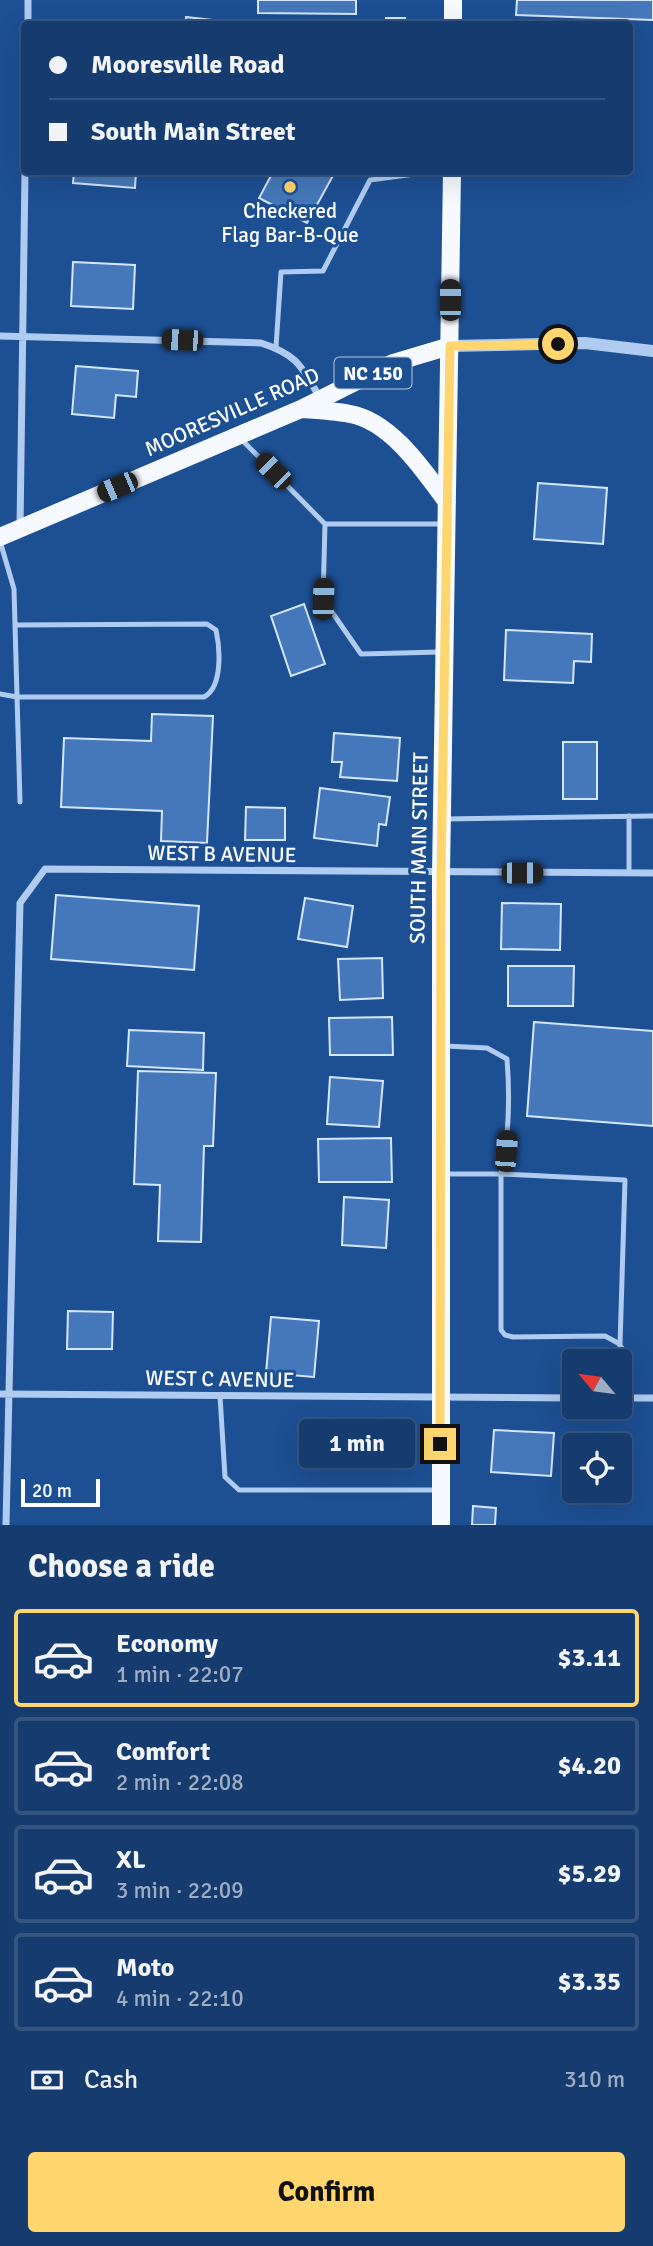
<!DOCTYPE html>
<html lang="en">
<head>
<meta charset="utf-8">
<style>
  :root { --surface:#163b6e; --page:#234676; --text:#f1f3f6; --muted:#9eadc2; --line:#355581; --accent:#fed66d }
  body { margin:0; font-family:Signika,sans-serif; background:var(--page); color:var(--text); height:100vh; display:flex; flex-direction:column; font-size:26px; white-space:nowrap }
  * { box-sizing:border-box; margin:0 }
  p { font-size:23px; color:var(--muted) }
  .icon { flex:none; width:38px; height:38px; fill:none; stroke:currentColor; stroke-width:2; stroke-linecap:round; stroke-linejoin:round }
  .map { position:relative; height:1525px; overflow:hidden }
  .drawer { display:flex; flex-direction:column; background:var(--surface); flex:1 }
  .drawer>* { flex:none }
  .banner { position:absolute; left:21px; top:21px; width:612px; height:154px; border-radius:7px; box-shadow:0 7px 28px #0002,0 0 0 2px var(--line); display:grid; align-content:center; height:154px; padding:0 28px; background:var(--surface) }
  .needle { width:46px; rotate:299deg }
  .controls { position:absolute; left:562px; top:1349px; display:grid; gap:14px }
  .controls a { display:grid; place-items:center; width:70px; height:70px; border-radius:7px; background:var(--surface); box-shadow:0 7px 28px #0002,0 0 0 2px var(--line); font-size:35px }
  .scale { position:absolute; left:21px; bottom:18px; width:79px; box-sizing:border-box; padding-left:7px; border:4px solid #fff; border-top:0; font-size:19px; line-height:24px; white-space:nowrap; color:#fff; -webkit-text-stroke:5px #1d4f93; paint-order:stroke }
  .end { position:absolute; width:32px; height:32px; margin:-16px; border:9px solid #fed66d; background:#111; box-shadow:0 0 0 4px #111 }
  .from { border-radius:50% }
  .bubble { position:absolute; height:49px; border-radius:7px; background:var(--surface); box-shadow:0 7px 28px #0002,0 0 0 2px var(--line); font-size:23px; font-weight:800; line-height:49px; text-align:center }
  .car { position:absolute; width:21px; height:42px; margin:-21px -10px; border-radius:9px; box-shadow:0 0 5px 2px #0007; background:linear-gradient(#222 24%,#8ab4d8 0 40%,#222 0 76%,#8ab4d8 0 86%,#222 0) }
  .banner b { display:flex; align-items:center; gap:24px; height:66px; font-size:26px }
  .banner b+b { border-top:2px solid var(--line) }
  .banner i { width:18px; height:18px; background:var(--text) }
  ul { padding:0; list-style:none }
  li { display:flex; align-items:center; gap:21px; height:98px; margin:0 14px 10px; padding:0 14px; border:4px solid var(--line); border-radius:7px }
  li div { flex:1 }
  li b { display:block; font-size:26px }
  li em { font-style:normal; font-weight:800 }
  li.selected { border-color:var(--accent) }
  li>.icon { width:63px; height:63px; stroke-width:1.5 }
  h2 { padding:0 28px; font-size:32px; line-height:84px }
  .pay { display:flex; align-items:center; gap:18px; height:77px; padding:0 28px; font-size:26px }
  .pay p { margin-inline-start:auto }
  .button { display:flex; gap:14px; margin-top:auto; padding:14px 28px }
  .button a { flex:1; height:80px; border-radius:7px; background:var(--accent); color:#111; font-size:28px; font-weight:800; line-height:80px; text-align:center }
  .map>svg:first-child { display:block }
  .building { fill:#4578ba; stroke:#d5e5fa; stroke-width:2 }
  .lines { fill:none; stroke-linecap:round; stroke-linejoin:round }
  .service { stroke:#afcbef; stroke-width:5 }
  .minor { stroke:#afcbef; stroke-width:7 }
  .tertiary { stroke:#afcbef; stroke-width:12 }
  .primary { stroke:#f6faff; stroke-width:18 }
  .route { stroke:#fed66d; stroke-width:9 }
  .poi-dot { fill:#fed66d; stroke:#1d4f93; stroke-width:2.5 }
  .labels { text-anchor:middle; stroke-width:6; stroke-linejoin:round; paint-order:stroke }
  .shield { fill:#1d4f93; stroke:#bbcadf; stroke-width:2 }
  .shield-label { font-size:19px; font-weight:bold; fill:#fff }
  .poi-label { font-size:21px; fill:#fff; stroke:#1d4f93 }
  .street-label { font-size:21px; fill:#fff; stroke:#1d4f93 }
</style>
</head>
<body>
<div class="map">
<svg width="653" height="1525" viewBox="0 0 653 1525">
  <rect width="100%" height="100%" fill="#1d4f93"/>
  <path class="building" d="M 258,0 L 356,0 L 356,14 L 258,13 Z
    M 517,0 L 653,0 L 653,20 L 516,15 Z
    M 186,17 L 230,22 L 230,24 L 185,24 Z
    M 386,18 L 405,18 L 405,24 L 385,24 Z
    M 74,172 L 136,172 L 135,188 L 73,183 Z
    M 273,172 L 335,172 L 307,223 L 259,198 Z
    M 73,262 L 135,265 L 133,309 L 71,306 Z
    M 76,366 L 138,371 L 136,397 L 116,395 L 114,418 L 72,414 Z
    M 538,483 L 607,488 L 603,544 L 534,539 Z
    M 304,604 L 325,664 L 291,676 L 271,616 Z
    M 506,630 L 592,634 L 591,662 L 574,661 L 573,683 L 504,680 Z
    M 152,714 L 213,716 L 207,843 L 161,841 L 162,811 L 61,807 L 64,738 L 151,741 Z
    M 334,733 L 400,738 L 397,781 L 340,777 L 342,762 L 332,762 Z
    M 563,742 L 597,742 L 597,799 L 563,799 Z
    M 320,788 L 390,797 L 386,825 L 379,824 L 377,846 L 314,838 Z
    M 246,807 L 285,808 L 285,840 L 245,840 Z
    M 56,895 L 199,906 L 194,970 L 51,959 Z
    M 305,898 L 353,906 L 347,947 L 298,939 Z
    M 502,903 L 561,904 L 560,950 L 501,949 Z
    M 382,958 L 383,998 L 340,1000 L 338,959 Z
    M 508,966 L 574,966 L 573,1006 L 508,1006 Z
    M 392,1017 L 393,1055 L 330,1055 L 329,1018 Z
    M 534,1022 L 653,1031 L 653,1126 L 527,1116 Z
    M 129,1030 L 204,1033 L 203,1070 L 127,1066 Z
    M 138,1071 L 216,1073 L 213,1146 L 204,1146 L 201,1242 L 158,1241 L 160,1185 L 134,1184 Z
    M 330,1077 L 383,1081 L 379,1127 L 327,1124 Z
    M 391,1138 L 392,1182 L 319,1182 L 318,1139 Z
    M 344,1197 L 389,1200 L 386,1248 L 342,1245 Z
    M 68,1311 L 113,1312 L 112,1349 L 67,1349 Z
    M 271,1317 L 319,1321 L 314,1377 L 266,1373 Z
    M 494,1430 L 554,1433 L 551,1476 L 491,1472 Z
    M 473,1506 L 496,1508 L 495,1525 L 472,1525 Z"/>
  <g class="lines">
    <path class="service" d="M 276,347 L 281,272 L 323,271 L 370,180 L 422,173 L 449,173
      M 240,438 L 325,524 L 323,599 L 361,654 L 441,652
      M 325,524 L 443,524
      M 0,541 L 14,589 L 20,802
      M 0,694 L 17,697 L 204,697 C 223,687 220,648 216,630 L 207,624 L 15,625
      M 629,816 L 629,873
      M 445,819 L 653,816
      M 445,1046 L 487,1048 L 507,1059 C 510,1097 509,1137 501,1174 L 501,1330 L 505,1335 L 513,1337 L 605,1336 L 618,1343 L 622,1348 L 622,1398
      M 443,1174 L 501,1174 L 625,1180 L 620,1345
      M 220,1396 L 225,1477 L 239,1490 L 437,1490"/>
    <path class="minor" d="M 28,24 L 28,0
      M 0,336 L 261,343 C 298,355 301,366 320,398
      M 20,527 L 25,172
      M 0,1394 L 574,1398
      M 620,1398 L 653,1398
      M 6,1525 L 20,903 L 45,869 L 653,873"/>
    <path class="tertiary" d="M 450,346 L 585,343 L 653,351"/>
    <path class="primary" d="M 453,24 L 453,0
      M 301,409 C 317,410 334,411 350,414 C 391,421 424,471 447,502
      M 0,537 L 301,409 L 393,363 L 450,346
      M 441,1525 L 441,874 L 452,172"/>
  </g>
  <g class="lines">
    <path class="route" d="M 440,1444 L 441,874 L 450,346 L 558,344"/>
  </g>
  <circle class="poi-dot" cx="290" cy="187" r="7"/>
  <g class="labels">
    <rect class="shield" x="334.5" y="357.5" width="77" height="31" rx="5"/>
    <g class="shield-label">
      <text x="373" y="380">NC 150</text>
    </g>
    <g class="poi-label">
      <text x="290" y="218">Checkered<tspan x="290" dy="24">Flag Bar-B-Que</tspan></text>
    </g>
    <g class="street-label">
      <text transform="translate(232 412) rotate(-24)" y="7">MOORESVILLE ROAD</text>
      <text transform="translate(419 848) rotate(-89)" y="7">SOUTH MAIN STREET</text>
      <text transform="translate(222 854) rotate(1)" y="7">WEST B AVENUE</text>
      <text transform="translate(220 1379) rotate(1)" y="7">WEST C AVENUE</text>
    </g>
  </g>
</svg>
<div class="controls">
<a><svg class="needle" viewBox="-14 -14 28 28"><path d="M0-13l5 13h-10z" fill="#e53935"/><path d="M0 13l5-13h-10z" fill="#9eadc2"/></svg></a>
<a><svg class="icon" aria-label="locate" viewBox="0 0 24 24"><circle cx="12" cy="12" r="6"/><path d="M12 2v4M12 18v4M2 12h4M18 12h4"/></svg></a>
</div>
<div class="scale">20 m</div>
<i class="end from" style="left:558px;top:344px"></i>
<i class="end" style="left:440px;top:1444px"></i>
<div class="bubble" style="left:299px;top:1419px;width:116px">1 min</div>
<i class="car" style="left:450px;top:300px;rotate:0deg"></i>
<i class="car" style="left:182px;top:340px;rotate:272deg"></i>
<i class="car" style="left:273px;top:471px;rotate:315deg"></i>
<i class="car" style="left:117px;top:487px;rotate:247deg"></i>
<i class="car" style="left:323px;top:599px;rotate:2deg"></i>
<i class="car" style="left:522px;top:873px;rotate:90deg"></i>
<i class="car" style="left:506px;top:1151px;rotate:4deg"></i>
<div class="banner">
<b><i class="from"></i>Mooresville Road</b>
<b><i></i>South Main Street</b>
</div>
</div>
<section class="drawer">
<h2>Choose a ride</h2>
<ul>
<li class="selected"><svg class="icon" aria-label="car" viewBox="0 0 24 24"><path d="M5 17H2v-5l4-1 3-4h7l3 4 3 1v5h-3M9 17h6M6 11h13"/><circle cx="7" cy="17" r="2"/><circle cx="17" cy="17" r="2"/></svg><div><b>Economy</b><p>1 min · 22:07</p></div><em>$3.11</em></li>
<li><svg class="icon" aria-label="car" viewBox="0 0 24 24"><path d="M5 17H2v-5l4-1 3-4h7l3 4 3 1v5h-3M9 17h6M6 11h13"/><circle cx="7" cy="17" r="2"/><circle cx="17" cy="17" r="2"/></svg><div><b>Comfort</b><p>2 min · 22:08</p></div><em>$4.20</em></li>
<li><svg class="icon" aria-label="car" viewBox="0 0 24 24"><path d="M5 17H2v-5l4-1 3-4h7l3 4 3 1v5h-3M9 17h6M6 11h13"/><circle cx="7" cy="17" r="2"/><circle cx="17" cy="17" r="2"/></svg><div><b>XL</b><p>3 min · 22:09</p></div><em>$5.29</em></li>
<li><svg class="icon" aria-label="car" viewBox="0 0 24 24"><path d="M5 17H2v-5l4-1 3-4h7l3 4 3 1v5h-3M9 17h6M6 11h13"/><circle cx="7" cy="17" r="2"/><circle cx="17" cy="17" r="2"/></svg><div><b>Moto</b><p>4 min · 22:10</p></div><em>$3.35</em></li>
</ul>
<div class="pay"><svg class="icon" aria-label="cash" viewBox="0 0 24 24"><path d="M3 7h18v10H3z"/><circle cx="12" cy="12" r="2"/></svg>Cash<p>310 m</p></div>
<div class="button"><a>Confirm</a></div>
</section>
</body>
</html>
